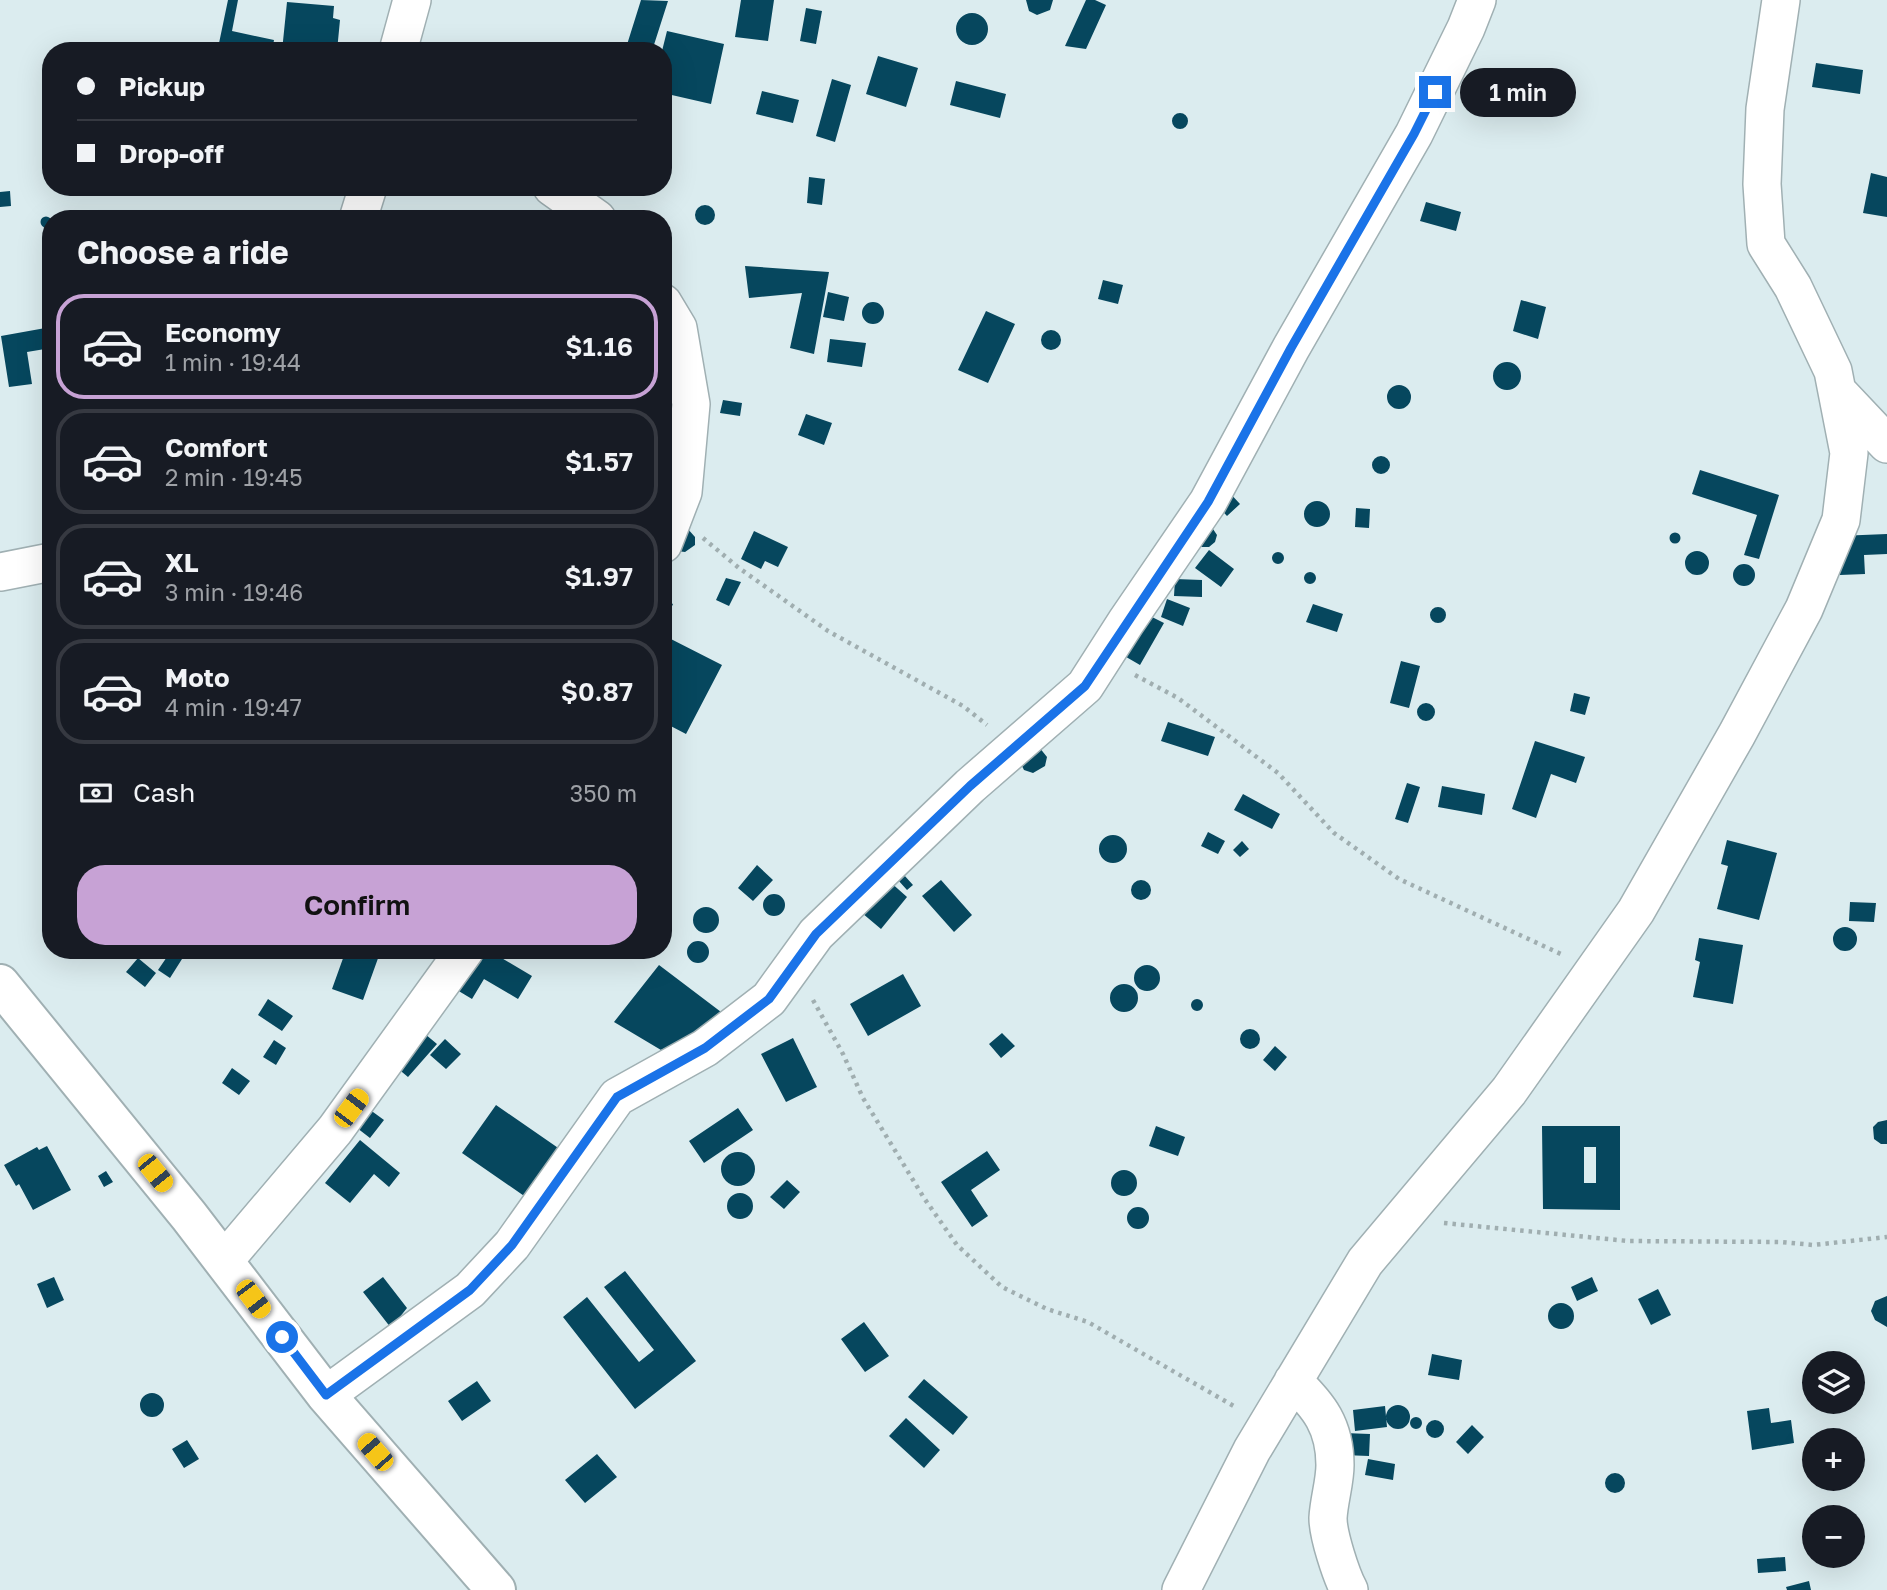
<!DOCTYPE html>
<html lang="en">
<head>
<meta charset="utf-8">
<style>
  :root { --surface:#171b24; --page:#242831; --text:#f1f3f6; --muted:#9ea1a6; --line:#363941; --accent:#c7a2d5 }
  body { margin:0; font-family:"Golos Text",sans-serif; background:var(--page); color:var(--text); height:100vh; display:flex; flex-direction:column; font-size:26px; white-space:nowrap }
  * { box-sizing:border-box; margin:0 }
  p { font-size:23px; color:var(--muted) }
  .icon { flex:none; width:38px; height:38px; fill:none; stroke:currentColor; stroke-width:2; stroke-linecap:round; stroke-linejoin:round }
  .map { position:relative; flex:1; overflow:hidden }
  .details { position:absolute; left:42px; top:210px; width:630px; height:749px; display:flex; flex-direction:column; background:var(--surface); border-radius:28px; box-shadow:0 7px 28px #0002 }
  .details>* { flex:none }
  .banner { position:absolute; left:42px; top:42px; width:630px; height:154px; border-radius:28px; box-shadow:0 7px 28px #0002; display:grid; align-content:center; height:154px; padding:0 35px; background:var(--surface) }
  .controls { position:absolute; left:1802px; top:1351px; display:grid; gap:14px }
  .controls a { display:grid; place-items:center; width:63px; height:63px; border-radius:50%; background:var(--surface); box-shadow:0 7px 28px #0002; font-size:35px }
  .end { position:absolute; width:32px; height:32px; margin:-16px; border:9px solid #1a73e8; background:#fff; box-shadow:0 0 0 4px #fff }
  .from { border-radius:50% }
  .bubble { position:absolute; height:49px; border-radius:24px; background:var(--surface); box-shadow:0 7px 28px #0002; font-size:23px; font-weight:600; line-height:49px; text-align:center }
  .car { position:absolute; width:21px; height:42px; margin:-21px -10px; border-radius:9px; box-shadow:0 0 5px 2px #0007; background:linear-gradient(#f5c518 24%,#345 0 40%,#f5c518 0 76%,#345 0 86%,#f5c518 0) }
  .banner b { display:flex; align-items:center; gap:24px; height:66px; font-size:26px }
  .banner b+b { border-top:2px solid var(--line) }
  .banner i { width:18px; height:18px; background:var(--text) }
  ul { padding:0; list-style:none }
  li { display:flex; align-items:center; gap:21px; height:105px; margin:0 14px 10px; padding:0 21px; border:4px solid var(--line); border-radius:28px }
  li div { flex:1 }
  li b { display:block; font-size:26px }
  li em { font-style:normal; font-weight:600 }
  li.on { border-color:var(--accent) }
  li>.icon { width:63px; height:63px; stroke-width:1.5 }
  h2 { padding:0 35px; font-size:32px; line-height:84px }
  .pay { display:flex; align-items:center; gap:18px; height:77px; padding:0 35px; font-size:26px }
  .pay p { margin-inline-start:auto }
  .action { display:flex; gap:14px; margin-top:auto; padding:14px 35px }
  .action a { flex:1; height:80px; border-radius:28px; background:var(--accent); color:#111; font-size:28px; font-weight:600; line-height:80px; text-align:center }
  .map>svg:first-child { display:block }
  .building { fill:#06475e; fill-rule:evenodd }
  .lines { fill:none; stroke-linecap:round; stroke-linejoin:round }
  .street-casing { stroke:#a0b0b3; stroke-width:40 }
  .secondary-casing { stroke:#a0b0b3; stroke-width:42 }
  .path { stroke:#a0aeb0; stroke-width:4.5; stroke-dasharray:3.5 5; stroke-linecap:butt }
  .street { stroke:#fff; stroke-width:37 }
  .secondary { stroke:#fff; stroke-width:38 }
  .route { stroke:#1a73e8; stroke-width:9 }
</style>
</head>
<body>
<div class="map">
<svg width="1887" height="1590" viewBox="0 0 1887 1590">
  <rect width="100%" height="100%" fill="#dbecef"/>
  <path class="building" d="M 228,0 L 238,0 L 232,31 L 274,40 L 272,51 L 231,51 L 218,48 Z
    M 641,0 L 668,1 L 652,51 L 625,51 Z
    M 741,0 L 774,0 L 768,41 L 735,37 Z
    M 1026,0 L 1053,0 L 1050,10 L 1037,15 L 1029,11 Z
    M 1086,0 L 1095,0 L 1106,5 L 1086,49 L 1065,46 Z
    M 287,2 L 334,6 L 333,18 L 340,20 L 337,51 L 282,51 Z
    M 806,8 L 822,11 L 816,44 L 800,41 Z
    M956 29a16 16 0 1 1 32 0a16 16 0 1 1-32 0Z
    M 667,31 L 724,44 L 711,104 L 663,93 L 662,51 Z
    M 878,56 L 918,68 L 906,107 L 866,94 Z
    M 1816,63 L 1863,70 L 1860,94 L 1812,87 Z
    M 832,79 L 851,85 L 835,142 L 816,136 Z
    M 956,81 L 1006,94 L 1000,118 L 950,105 Z
    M 762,91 L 799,100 L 793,123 L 756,114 Z
    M1172 121a8 8 0 1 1 16 0a8 8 0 1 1-16 0Z
    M 1871,173 L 1887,177 L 1887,217 L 1863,213 Z
    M 809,177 L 825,179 L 822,205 L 807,203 Z
    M 10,191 L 11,206 L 0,207 L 0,192 Z
    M 1426,202 L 1461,212 L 1456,231 L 1420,221 Z
    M695 215a10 10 0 1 1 20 0a10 10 0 1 1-20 0Z
    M40.5 222a5.5 5.5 0 1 1 11 0a5.5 5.5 0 1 1-11 0Z
    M 745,266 L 829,272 L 814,354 L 790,348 L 802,293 L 749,298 Z
    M 1103,280 L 1123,285 L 1118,304 L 1098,299 Z
    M 828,292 L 849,297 L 844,321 L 823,317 Z
    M 1521,300 L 1546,307 L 1538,339 L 1513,331 Z
    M862 313a11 11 0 1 1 22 0a11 11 0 1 1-22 0Z
    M 986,311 L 1015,324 L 988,383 L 958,370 Z
    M 51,327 L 51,348 L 27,352 L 32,384 L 9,387 L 1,336 Z
    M1041 340a10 10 0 1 1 20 0a10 10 0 1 1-20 0Z
    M 830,339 L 866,343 L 862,367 L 827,362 Z
    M1493 376a14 14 0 1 1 28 0a14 14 0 1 1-28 0Z
    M1387 397a12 12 0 1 1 24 0a12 12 0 1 1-24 0Z
    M 723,400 L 742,403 L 740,416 L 720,413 Z
    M 806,414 L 832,423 L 824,445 L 798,435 Z
    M1372 465a9 9 0 1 1 18 0a9 9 0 1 1-18 0Z
    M 1700,470 L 1779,495 L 1759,559 L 1744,555 L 1757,515 L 1692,494 Z
    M 1227,490 L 1240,504 L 1227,516 L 1214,502 Z
    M1304 514a13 13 0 1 1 26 0a13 13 0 1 1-26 0Z
    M 1356,508 L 1370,509 L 1369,528 L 1355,527 Z
    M 1211,526 L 1217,535 L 1215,542 L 1209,547 L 1201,547 L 1197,545 Z
    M 687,528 L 695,537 L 695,545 L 685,552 L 677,551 Z
    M 754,531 L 788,547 L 778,567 L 765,561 L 761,569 L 741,559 Z
    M1669.5 538a5.5 5.5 0 1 1 11 0a5.5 5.5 0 1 1-11 0Z
    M 1887,534 L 1887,554 L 1864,555 L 1865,574 L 1840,575 L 1838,536 Z
    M 1209,550 L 1234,569 L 1221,587 L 1195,568 Z
    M1685 563a12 12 0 1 1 24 0a12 12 0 1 1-24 0Z
    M1272 558a6 6 0 1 1 12 0a6 6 0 1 1-12 0Z
    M1733 575a11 11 0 1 1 22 0a11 11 0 1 1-22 0Z
    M1304 578a6 6 0 1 1 12 0a6 6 0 1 1-12 0Z
    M 726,578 L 741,582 L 729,606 L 716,600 Z
    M 1175,579 L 1202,580 L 1202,597 L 1174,596 Z
    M 663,599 L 673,604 L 663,626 Z
    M 1167,599 L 1190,608 L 1183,626 L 1161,617 Z
    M 1313,604 L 1343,614 L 1337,632 L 1306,622 Z
    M1430 615a8 8 0 1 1 16 0a8 8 0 1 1-16 0Z
    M 1144,613 L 1164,623 L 1140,665 L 1121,654 Z
    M 663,635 L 722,665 L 686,734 L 663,722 Z
    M 1401,661 L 1420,666 L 1409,708 L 1390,703 Z
    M 1574,693 L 1590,697 L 1585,715 L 1570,711 Z
    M1417 712a9 9 0 1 1 18 0a9 9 0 1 1-18 0Z
    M 1168,722 L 1215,737 L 1208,756 L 1161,741 Z
    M 1535,741 L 1585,757 L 1576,783 L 1551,774 L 1536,818 L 1512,809 Z
    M 1039,747 L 1047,757 L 1045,766 L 1033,773 L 1024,770 L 1020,762 Z
    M 1407,783 L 1420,787 L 1408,823 L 1395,819 Z
    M 1442,786 L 1485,794 L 1482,815 L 1438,807 Z
    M 1243,794 L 1280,814 L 1272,829 L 1234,810 Z
    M 1208,832 L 1225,841 L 1218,854 L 1201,846 Z
    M1099 849a14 14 0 1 1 28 0a14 14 0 1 1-28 0Z
    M 1727,840 L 1777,853 L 1759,920 L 1717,909 L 1728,866 L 1721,864 Z
    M 1242,841 L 1249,849 L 1240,857 L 1233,850 Z
    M 757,865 L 773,880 L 753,901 L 738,888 Z
    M 904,875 L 913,885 L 907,890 L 898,880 Z
    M 941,880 L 972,915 L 954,932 L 922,896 Z
    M1131 890a10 10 0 1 1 20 0a10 10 0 1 1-20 0Z
    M 889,881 L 907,897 L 881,929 L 862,913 Z
    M763 905a11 11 0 1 1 22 0a11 11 0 1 1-22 0Z
    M 1850,902 L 1876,903 L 1874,922 L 1849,921 Z
    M693 920a13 13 0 1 1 26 0a13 13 0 1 1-26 0Z
    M1833 939a12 12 0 1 1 24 0a12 12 0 1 1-24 0Z
    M 1699,938 L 1743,945 L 1733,1004 L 1693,997 L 1700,962 L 1695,960 Z
    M687 952a11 11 0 1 1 22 0a11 11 0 1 1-22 0Z
    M 346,950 L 381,950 L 363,1000 L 332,989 Z
    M 473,950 L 488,950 L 532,976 L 518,999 L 484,979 L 472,999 L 452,987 Z
    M 171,951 L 182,959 L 170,978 L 158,970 Z
    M 138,958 L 156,973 L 145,987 L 126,972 Z
    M 659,965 L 725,1015 L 690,1038 L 661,1050 L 614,1022 Z
    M1134 978a13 13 0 1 1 26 0a13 13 0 1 1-26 0Z
    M 903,974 L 921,1006 L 868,1036 L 850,1004 Z
    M1110 998a14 14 0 1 1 28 0a14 14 0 1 1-28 0Z
    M1191 1005a6 6 0 1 1 12 0a6 6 0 1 1-12 0Z
    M 268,999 L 293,1016 L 282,1031 L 258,1015 Z
    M 419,1029 L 437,1044 L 408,1077 L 390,1062 Z
    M1240 1039a10 10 0 1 1 20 0a10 10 0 1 1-20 0Z
    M 1002,1033 L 1015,1046 L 1001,1058 L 989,1044 Z
    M 793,1038 L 817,1087 L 786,1102 L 761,1054 Z
    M 445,1039 L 461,1054 L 446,1069 L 430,1055 Z
    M 274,1040 L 286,1048 L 276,1065 L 263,1057 Z
    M 1275,1046 L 1287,1057 L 1275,1071 L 1263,1060 Z
    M 232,1068 L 250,1081 L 239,1095 L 222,1083 Z
    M 362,1104 L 384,1120 L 370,1138 L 348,1121 Z
    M 496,1105 L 564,1152 L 530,1200 L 462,1153 Z
    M 738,1108 L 753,1130 L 704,1163 L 689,1141 Z
    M 1887,1120 L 1887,1144 L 1881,1144 L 1874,1139 L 1873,1127 L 1878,1122 Z
    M 1156,1126 L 1185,1137 L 1178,1156 L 1149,1146 Z
    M 1542,1126 L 1620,1126 L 1620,1210 L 1543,1209 ZM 1584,1147 L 1596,1147 L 1596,1183 L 1584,1183 Z
    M 360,1140 L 400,1173 L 389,1187 L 374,1174 L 350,1203 L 325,1183 Z
    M 47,1146 L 71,1190 L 33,1210 L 19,1184 L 16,1186 L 4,1165 L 37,1147 L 39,1150 Z
    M 987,1151 L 1000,1170 L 971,1190 L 988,1216 L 972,1227 L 941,1182 Z
    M721 1169a17 17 0 1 1 34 0a17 17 0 1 1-34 0Z
    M1111 1183a13 13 0 1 1 26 0a13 13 0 1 1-26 0Z
    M 106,1171 L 113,1182 L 104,1187 L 98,1176 Z
    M 787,1180 L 800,1192 L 784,1209 L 770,1197 Z
    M727 1206a13 13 0 1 1 26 0a13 13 0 1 1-26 0Z
    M1127 1218a11 11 0 1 1 22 0a11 11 0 1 1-22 0Z
    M 625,1271 L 696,1361 L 635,1409 L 563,1317 L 587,1297 L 639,1362 L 654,1350 L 604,1287 Z
    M 54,1277 L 64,1300 L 47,1308 L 37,1284 Z
    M 383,1277 L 407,1308 L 391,1328 L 363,1292 Z
    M 1592,1277 L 1598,1291 L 1577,1301 L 1571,1287 Z
    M 1658,1289 L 1671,1315 L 1651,1325 L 1638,1299 Z
    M 1887,1296 L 1887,1327 L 1875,1320 L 1871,1311 L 1875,1301 Z
    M1548 1316a13 13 0 1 1 26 0a13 13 0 1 1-26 0Z
    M 864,1322 L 889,1356 L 865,1372 L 841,1339 Z
    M 1432,1354 L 1462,1360 L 1459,1380 L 1428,1375 Z
    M 924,1379 L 968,1417 L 953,1435 L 908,1397 Z
    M 477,1381 L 491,1401 L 462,1421 L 448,1401 Z
    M140 1405a12 12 0 1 1 24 0a12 12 0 1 1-24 0Z
    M1386 1417a12 12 0 1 1 24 0a12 12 0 1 1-24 0Z
    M 1385,1406 L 1387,1427 L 1355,1431 L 1353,1410 Z
    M 1769,1408 L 1771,1423 L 1791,1420 L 1794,1443 L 1752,1450 L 1747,1411 Z
    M1410 1423a6 6 0 1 1 12 0a6 6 0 1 1-12 0Z
    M 906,1418 L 940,1450 L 924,1468 L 889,1436 Z
    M1426 1429a9 9 0 1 1 18 0a9 9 0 1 1-18 0Z
    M 1472,1425 L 1484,1437 L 1468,1454 L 1456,1442 Z
    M 1344,1433 L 1370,1434 L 1369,1456 L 1343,1455 Z
    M 187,1440 L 199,1459 L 184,1468 L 172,1449 Z
    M 597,1454 L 617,1477 L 585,1503 L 565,1480 Z
    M 1368,1459 L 1395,1464 L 1393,1480 L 1365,1475 Z
    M1605 1483a10 10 0 1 1 20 0a10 10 0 1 1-20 0Z
    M 1785,1557 L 1786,1571 L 1758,1573 L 1757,1559 Z
    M 1809,1581 L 1811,1590 L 1787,1590 L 1786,1587 Z"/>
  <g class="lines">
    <g class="street-casing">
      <path id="street" d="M 398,51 L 412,0
        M 552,187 L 597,219
        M 358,219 L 368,187
        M 663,303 L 678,328 L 691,404 L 683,492 L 663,544
        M 1837,391 L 1887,444
        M 0,572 L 51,562
        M 224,1261 L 335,1130 L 465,950
        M 1293,1381 C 1319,1406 1335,1426 1335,1465 C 1335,1482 1329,1500 1328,1518 C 1328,1535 1341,1575 1349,1590
        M 326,1395 L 470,1290 L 512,1245 L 617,1097 L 705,1048 L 769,999 L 816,934 L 970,786 L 1085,686 L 1126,622 L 1208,502 L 1291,348 L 1414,134 L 1466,28 L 1477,0
        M 1181,1590 L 1252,1450 L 1365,1262 L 1509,1091 L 1636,911 L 1737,734 L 1804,609 L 1841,520 L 1849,453 L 1833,371 L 1793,287 L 1766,244 L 1762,184 L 1765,109 L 1781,0"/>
    </g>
    <g class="secondary-casing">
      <path id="secondary" d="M 0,984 L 189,1216 L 326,1395 L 496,1590"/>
    </g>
    <path class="path" d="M 703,538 L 739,568 L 828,631 L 963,706 L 987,725
      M 1135,675 L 1178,698 L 1278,773 L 1334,833 L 1399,879 L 1563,955
      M 813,1000 L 843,1054 L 863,1098 L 924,1198 L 957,1245 L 1002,1287 L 1047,1309 L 1088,1322 L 1237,1408
      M 1444,1223 L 1628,1241 L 1781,1242 L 1813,1245 L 1887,1237"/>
    <use href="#street" class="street"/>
    <use href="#secondary" class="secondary"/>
  </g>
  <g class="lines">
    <path class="route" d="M 282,1337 L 326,1395 L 470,1290 L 512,1245 L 617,1097 L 705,1048 L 769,999 L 816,934 L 970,786 L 1085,686 L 1208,502 L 1291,348 L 1414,134 L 1435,92"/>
  </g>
</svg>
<div class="controls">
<a><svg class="icon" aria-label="layers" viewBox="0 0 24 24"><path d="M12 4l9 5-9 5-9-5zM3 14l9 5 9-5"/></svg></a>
<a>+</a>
<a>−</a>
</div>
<i class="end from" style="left:282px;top:1337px"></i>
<i class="end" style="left:1435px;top:92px"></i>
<div class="bubble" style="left:1460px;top:68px;width:116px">1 min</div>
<i class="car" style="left:351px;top:1108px;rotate:37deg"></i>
<i class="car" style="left:155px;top:1173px;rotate:141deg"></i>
<i class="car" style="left:253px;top:1299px;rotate:143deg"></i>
<i class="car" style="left:375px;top:1452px;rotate:319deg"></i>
<div class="banner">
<b><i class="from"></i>Pickup</b>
<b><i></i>Drop-off</b>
</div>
<section class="details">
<h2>Choose a ride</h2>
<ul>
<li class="on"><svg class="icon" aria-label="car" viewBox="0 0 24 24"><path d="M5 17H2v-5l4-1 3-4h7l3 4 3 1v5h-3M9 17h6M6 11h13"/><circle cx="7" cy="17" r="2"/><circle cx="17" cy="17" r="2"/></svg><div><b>Economy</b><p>1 min · 19:44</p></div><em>$1.16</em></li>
<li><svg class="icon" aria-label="car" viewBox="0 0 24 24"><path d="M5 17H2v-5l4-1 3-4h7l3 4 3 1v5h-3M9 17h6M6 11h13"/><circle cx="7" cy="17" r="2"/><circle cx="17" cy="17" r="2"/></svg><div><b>Comfort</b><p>2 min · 19:45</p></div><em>$1.57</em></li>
<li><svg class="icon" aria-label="car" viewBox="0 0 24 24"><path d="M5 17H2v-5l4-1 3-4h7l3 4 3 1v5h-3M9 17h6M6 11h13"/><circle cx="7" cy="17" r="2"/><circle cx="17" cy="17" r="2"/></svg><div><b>XL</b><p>3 min · 19:46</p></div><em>$1.97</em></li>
<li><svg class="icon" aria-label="car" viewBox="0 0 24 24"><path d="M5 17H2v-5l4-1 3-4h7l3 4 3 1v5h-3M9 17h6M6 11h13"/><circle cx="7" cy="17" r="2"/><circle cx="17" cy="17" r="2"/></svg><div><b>Moto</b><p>4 min · 19:47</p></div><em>$0.87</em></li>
</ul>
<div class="pay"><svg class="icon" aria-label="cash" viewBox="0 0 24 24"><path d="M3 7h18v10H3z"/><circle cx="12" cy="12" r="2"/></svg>Cash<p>350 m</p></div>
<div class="action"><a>Confirm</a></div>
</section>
</div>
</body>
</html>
